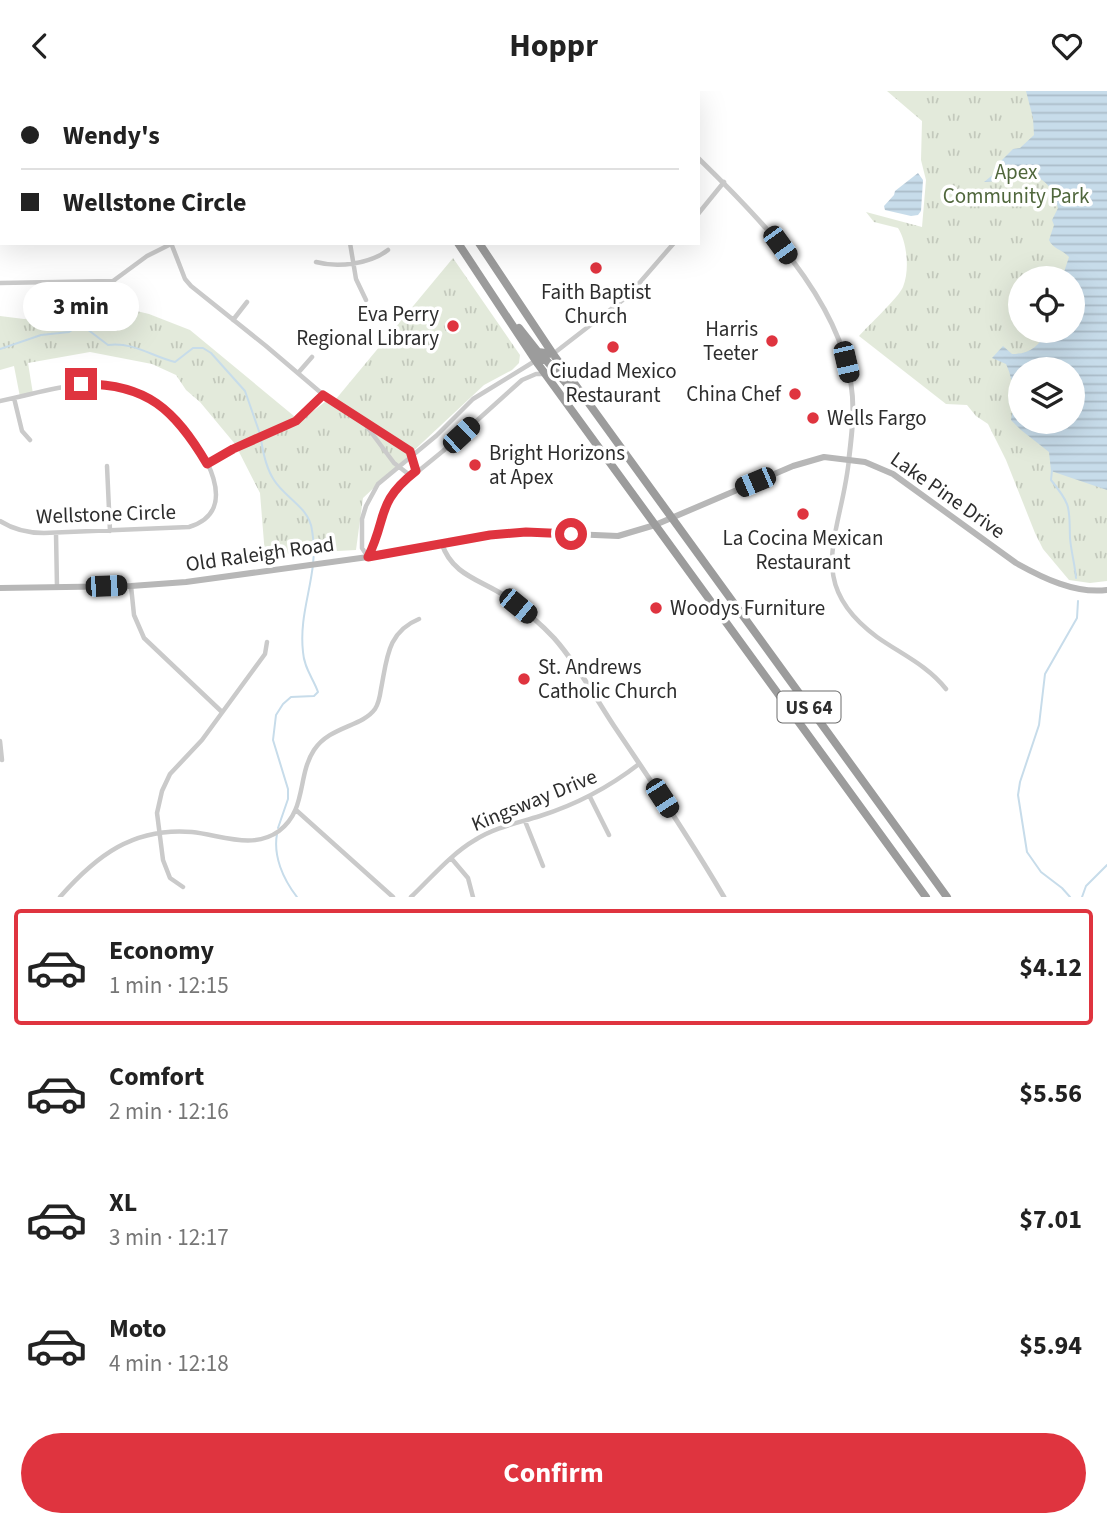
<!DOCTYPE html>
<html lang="en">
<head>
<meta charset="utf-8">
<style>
  :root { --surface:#fff; --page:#f6f6f6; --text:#222; --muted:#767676; --line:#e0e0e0; --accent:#df343f }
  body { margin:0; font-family:"Source Sans 3",sans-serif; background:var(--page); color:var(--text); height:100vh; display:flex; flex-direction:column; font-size:26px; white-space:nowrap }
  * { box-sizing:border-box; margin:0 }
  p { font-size:23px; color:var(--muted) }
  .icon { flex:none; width:38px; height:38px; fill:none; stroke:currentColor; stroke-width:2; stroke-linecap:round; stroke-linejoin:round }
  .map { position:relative; height:806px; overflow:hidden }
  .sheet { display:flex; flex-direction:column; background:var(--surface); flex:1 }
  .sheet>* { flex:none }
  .guide { position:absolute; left:0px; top:0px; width:700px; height:154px; box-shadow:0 7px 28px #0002; display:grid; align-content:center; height:154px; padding:0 21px; background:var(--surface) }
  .buttons { position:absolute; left:1008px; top:175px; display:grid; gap:14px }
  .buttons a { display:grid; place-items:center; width:77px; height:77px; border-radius:50%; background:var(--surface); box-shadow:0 7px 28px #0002; font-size:35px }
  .end { position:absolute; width:32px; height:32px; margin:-16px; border:9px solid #df343f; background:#fff; box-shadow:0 0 0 4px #fff }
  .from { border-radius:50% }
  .bubble { position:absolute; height:49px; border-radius:24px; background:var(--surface); box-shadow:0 7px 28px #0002; font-size:23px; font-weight:700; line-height:49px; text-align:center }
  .car { position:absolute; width:21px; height:42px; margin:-21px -10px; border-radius:9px; box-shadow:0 0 5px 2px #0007; background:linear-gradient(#222 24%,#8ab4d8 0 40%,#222 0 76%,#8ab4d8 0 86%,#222 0) }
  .guide b { display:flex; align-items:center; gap:24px; height:66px; font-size:26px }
  .guide b+b { border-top:2px solid var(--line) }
  .guide i { width:18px; height:18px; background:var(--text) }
  ul { padding:12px 0 0; list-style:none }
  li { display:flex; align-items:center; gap:21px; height:116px; margin:0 14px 10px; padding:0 7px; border:4px solid transparent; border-radius:7px }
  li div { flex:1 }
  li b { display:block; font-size:26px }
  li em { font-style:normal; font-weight:700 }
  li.active { border-color:var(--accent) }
  li>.icon { width:63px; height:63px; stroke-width:1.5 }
  .primary-button { display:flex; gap:14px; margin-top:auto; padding:14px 21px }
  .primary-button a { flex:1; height:80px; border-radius:42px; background:var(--accent); color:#fff; font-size:28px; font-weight:700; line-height:80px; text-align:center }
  header { display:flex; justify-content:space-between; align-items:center; height:91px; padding:0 21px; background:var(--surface); font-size:32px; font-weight:700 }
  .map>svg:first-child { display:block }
  .park { fill:url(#park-tufts); fill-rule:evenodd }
  .water { fill:url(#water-rules); fill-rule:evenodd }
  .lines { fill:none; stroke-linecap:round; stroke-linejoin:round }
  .stream { stroke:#c7dcea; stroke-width:2 }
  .minor { stroke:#cacaca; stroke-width:4.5 }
  .tertiary { stroke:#cacaca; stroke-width:5 }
  .secondary { stroke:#b7b7b7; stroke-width:6 }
  .trunk { stroke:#9c9c9c; stroke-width:8 }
  .route { stroke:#df343f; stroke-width:9 }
  .poi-dot { fill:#df343f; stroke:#fff; stroke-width:2.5 }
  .labels { text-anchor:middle; stroke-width:7; stroke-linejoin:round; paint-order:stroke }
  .shield { fill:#fff; stroke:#6c6c6c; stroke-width:2 }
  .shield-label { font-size:19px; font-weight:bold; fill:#2d2d2d }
  .park-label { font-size:21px; fill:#50673c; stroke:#fff }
  .poi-label { font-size:21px; fill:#2d2d2d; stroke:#fff; text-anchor:start }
  .street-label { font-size:21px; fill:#2d2d2d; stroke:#fff }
</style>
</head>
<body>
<header><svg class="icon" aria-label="back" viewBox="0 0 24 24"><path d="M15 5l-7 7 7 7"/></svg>Hoppr<svg class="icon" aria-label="heart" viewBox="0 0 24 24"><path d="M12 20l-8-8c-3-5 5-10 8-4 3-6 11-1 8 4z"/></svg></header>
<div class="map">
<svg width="1107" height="806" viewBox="0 0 1107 806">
  <defs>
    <pattern id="park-tufts" width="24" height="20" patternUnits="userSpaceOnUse" patternTransform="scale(1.75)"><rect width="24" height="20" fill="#e3eadb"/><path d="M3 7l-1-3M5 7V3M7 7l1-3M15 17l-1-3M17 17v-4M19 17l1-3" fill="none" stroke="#c3c9bc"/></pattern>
    <pattern id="water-rules" width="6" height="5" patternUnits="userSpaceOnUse" patternTransform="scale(1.75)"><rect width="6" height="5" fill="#c7dcea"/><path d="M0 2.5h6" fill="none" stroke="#abbdc9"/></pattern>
  </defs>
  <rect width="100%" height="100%" fill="#fff"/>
  <path class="park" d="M 887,0 L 1107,0 L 1107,490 L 1090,492 L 1069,489 L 1043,458 L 1035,442 L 1006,369 L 988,333 L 976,325 L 967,314 L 946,313 L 859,245 C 868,235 899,206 903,196 C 910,179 907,151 898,137 L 874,131 L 866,121 L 922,136 L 926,89 L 921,69 L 922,30 ZM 1020,187 L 1073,187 L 1073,240 L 1020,240 ZM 1020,278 L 1073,278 L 1073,331 L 1020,331 Z
    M 453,167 L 520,264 L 519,272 L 512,279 L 484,294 L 363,407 L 356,459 L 265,464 L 260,402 L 235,353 L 200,311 L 186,299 L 176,284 L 152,273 L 90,261 L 28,272 L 33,303 L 20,306 L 14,275 L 0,279 L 0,225 L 24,228 L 101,223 L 102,192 L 116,189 L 120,216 L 149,223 L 190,239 L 300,330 L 325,311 L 336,308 Z"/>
  <path class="water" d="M 1026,0 L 1107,0 L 1107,399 L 1051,380 L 1049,361 L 1021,339 L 1011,329 C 1015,310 1014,290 1006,273 L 992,267 L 1003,255 L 1012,263 C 1031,263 1038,255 1048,240 L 1073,240 L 1073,187 L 1062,187 L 1069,166 C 1063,159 1053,158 1049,149 L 1054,134 L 1052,129 L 1058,117 C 1055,105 1052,96 1042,89 C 1021,73 1006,92 984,91 L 995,82 L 994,77 L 1013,58 L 1020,57 L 1034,44 L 1033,27 ZM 1020,278 L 1073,278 L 1073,331 L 1020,331 Z
    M 918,82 L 923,89 L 921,120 L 918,124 L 911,125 L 885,119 L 884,115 L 894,104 L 895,100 Z"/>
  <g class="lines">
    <path class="stream" d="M 0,258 L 41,244 L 69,241 L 78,235 L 87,238 L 108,254 C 134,251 151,265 175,271 L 193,257 L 203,257 L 211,262 L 245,300 L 260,343
      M 261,348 C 263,362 266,377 274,389 C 285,407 309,416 312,439 C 320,483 298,517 303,561 C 304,577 313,587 318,601 L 314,605 L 291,606 L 283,613 L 276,624 L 273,649 L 288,698 L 288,708 L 278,737
      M 1052,379 L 1051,389 C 1072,415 1069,416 1070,447 C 1071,460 1075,474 1076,487
      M 277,743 C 273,765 283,788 297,806
      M 1070,806 L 1062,797 L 1041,781 L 1027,761 L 1018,704 L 1020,691 L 1039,634 L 1045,583 L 1077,527 L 1078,510
      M 1082,806 L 1086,795 L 1107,774"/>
    <path class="minor" d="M 9,0 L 11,2
      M 150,2 L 150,0
      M 255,2 L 255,0
      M 0,115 L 2,115
      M 698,123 L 724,91
      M 171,152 L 185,188 L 191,195 L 266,255 L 333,312 L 410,361 L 416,380
      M 350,152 L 356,188 L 366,209
      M 316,171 C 338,177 370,173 388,159
      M 0,192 L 113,190 L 147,165 L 171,153
      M 233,229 L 247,211
      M 553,263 L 628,205 L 674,152
      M 298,282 L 312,266
      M 14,307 L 22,340 L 30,349
      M 0,310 C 42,302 84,285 126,297 C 146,303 166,317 180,332 C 203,357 243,420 189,436 L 44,442 C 28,442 14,439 0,430
      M 365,333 L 394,372 L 411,385
      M 849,368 C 842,442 802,491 877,546 C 901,563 927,574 946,598
      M 207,373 L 233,358 L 296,330 L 323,304
      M 107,375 L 110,440
      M 56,442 L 57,496
      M 368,465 L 374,452 L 382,423 L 394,400 L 443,360 L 522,289 L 536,283 L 544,283
      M 368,466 L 362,457 L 362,428 L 366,415 L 378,393 L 436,345 L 473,308 L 535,270
      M 131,495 L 134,524 L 144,547 L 222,621
      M 0,650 L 2,669
      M 590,706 L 609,744
      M 296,719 L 393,806
      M 525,730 L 543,775
      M 451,767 L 468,787 L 473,806
      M 183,796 L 170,787 L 163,769 L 157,722 L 162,700 L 170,683 L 202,649 L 265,563 L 267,551
      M 60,806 C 96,765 133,736 192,741 C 221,744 253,759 279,740 C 307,719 297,685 314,659 C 330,635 362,636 375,618 C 379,612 380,605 381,598 C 387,568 387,541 419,528
      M 411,806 C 431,787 451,763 475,749 C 495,736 518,732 540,725 C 578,713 608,697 639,673"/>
    <path class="tertiary" d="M 629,0 L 631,2
      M 698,67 C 759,126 838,206 851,293 C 855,318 852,342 849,367
      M 442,453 C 452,484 481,489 505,505 C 523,518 539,531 554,547 C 577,573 595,606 614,635 C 652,691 690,748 724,806"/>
    <path class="secondary" d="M 0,497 L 131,495 L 186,491 L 368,466 L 490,444 L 525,441 L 618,445 L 655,434 L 793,375 L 824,366 L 865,371 L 893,383 L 1016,472 C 1043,487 1075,503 1107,499"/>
    <path class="trunk" d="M 374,0 L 375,2
      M 393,0 L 394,2
      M 458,152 L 538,273 L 926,806
      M 479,152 L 553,263 L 947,806
      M 519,237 L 538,261 L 553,263
      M 537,269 L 546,269 L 575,302"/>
  </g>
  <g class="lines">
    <path class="route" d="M 81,293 C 147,292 175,319 207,373 L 233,358 L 296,330 L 323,304 L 410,360 L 416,380 C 375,412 388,426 368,466 L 490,444 L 526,441 L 571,443"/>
  </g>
  <g class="poi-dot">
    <circle cx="596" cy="177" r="7"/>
    <circle cx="453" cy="235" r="7"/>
    <circle cx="772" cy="250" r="7"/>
    <circle cx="613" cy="256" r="7"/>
    <circle cx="795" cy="303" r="7"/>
    <circle cx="813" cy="327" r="7"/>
    <circle cx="475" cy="374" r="7"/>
    <circle cx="803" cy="423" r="7"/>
    <circle cx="656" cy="517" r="7"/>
    <circle cx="524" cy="588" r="7"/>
  </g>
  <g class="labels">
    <rect class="shield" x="777.5" y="600.5" width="63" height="31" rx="5"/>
    <g class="shield-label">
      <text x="809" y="623">US 64</text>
    </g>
    <g class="park-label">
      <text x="1016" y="88">Apex<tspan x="1016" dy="24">Community Park</tspan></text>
    </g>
    <g class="poi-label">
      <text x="596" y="208" text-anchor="middle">Faith Baptist<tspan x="596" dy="24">Church</tspan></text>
      <text x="439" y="230" text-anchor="end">Eva Perry<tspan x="439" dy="24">Regional Library</tspan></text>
      <text x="758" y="245" text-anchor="end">Harris<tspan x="758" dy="24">Teeter</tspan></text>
      <text x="613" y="287" text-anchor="middle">Ciudad Mexico<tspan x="613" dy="24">Restaurant</tspan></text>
      <text x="781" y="310" text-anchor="end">China Chef</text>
      <text x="827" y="334">Wells Fargo</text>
      <text x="489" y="369">Bright Horizons<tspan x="489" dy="24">at Apex</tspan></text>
      <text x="803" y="454" text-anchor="middle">La Cocina Mexican<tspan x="803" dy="24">Restaurant</tspan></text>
      <text x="670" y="524">Woodys Furniture</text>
      <text x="538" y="583">St. Andrews<tspan x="538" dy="24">Catholic Church</tspan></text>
    </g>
    <g class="street-label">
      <text transform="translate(948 404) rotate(35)" y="7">Lake Pine Drive</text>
      <text transform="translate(106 423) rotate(-2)" y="7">Wellstone Circle</text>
      <text transform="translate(260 463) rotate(-8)" y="7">Old Raleigh Road</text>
      <text transform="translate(534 709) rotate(-22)" y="7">Kingsway Drive</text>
    </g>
  </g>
</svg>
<div class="buttons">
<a><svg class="icon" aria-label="locate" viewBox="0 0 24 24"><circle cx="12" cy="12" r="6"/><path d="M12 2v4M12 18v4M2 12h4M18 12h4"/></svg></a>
<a><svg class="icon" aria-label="layers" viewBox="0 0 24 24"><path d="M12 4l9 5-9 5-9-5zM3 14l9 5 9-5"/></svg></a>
</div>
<i class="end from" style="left:571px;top:443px"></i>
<i class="end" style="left:81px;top:293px"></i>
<div class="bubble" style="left:23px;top:191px;width:116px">3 min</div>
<i class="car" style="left:780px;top:154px;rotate:144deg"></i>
<i class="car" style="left:846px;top:271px;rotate:167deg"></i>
<i class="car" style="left:461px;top:344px;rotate:47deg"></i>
<i class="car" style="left:755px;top:391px;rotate:247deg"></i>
<i class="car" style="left:106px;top:495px;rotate:88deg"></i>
<i class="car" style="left:518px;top:515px;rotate:129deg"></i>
<i class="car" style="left:662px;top:707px;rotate:147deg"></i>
<div class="guide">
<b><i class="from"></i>Wendy's</b>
<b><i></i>Wellstone Circle</b>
</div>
</div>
<section class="sheet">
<ul>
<li class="active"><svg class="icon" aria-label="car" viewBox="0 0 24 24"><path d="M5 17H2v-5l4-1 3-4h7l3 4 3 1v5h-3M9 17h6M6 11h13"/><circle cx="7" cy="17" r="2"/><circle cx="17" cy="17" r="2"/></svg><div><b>Economy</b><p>1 min · 12:15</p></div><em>$4.12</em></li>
<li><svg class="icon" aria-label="car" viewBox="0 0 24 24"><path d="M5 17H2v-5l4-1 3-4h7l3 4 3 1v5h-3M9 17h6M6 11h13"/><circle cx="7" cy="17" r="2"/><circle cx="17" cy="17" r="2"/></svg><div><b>Comfort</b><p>2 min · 12:16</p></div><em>$5.56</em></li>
<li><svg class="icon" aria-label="car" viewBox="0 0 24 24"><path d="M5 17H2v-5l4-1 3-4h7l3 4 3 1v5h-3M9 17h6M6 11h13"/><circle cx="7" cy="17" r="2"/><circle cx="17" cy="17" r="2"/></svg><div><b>XL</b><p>3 min · 12:17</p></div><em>$7.01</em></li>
<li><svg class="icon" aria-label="car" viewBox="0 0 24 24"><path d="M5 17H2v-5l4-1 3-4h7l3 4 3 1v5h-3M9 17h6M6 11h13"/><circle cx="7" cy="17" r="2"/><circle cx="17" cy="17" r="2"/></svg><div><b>Moto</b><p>4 min · 12:18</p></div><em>$5.94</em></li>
</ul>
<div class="primary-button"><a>Confirm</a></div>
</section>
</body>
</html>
